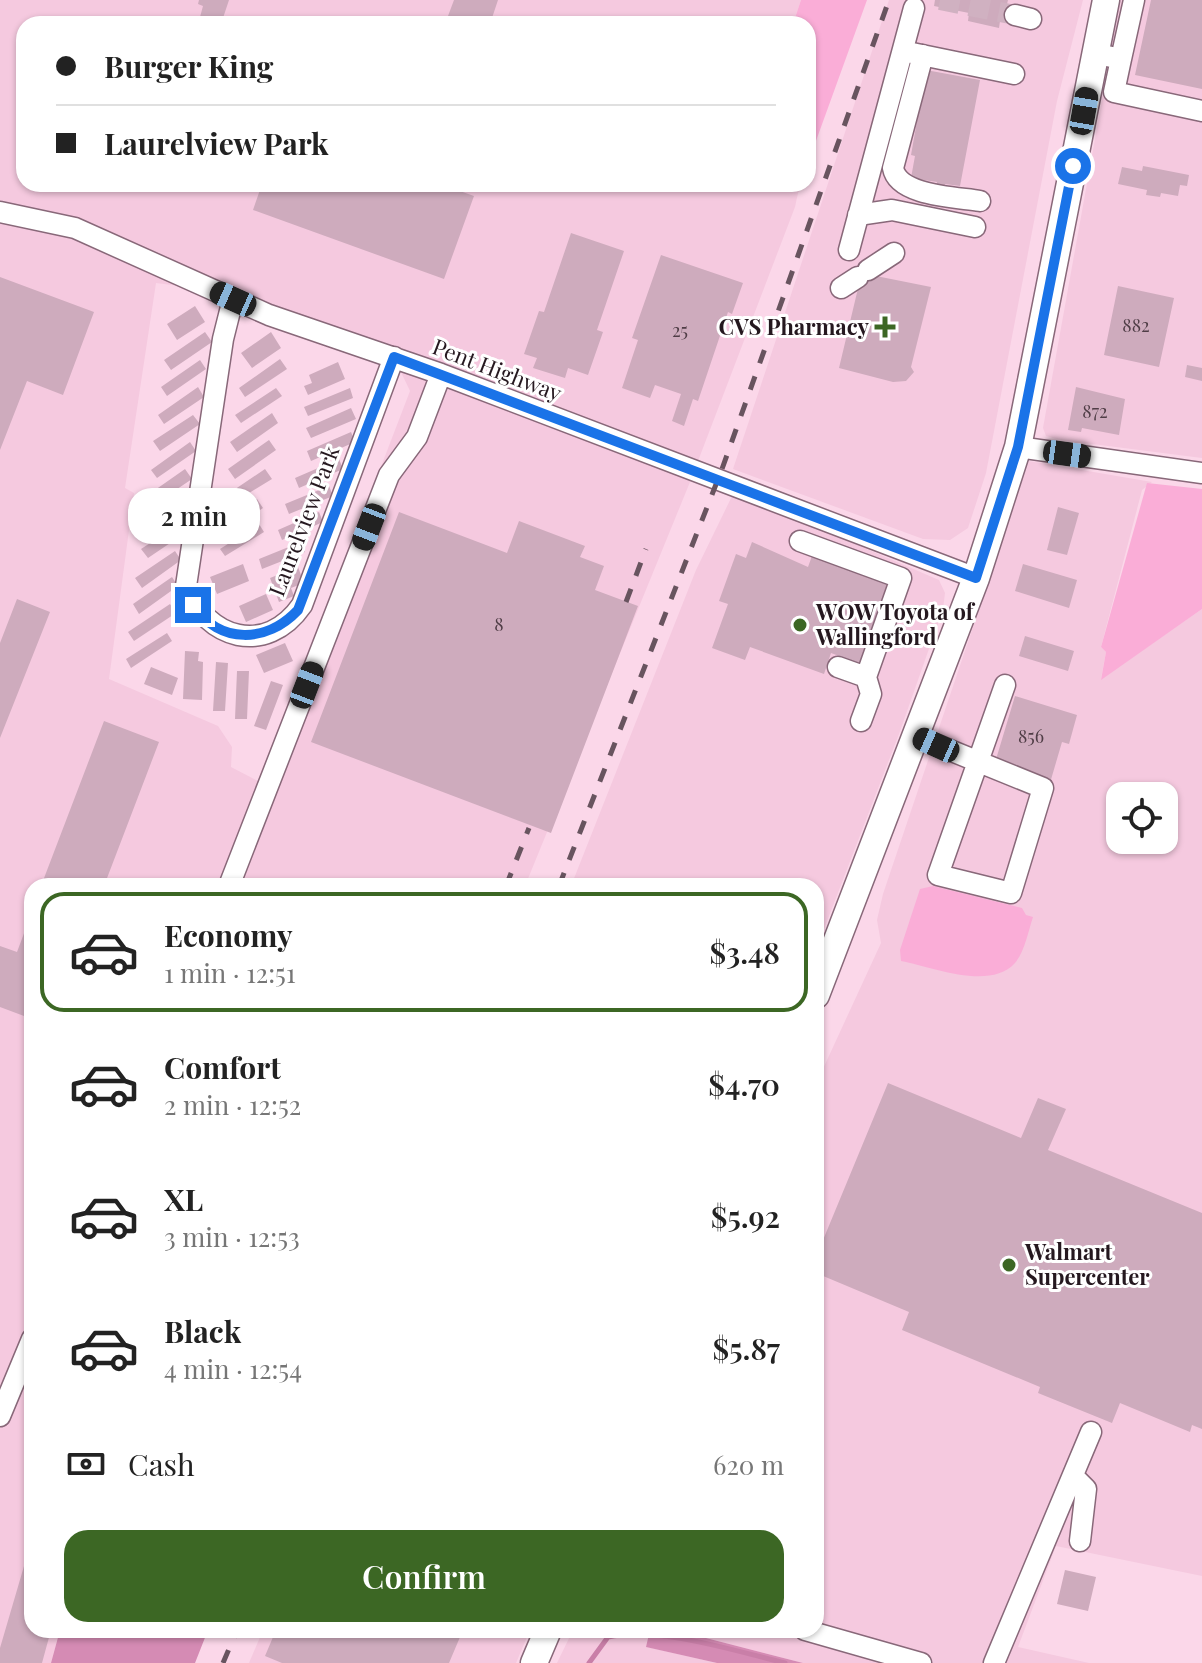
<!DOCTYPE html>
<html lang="en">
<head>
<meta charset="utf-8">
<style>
  :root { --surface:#fff; --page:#f2f2f2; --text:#222; --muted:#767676; --line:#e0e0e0; --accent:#3c6724 }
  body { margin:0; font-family:"Playfair Display",serif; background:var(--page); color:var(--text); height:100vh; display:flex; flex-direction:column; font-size:30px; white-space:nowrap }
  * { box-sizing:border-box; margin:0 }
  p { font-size:26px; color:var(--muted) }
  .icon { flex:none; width:44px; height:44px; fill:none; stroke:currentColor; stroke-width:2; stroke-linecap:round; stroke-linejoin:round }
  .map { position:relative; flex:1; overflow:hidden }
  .sheet { position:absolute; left:24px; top:878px; width:800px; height:760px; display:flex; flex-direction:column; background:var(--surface); border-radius:24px; box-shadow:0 2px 6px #0004 }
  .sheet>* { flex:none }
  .banner { position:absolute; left:16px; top:16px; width:800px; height:176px; border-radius:24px; box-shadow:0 2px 6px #0004; display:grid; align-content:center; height:176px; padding:0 40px; background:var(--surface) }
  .buttons { position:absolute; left:1106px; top:782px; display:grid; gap:16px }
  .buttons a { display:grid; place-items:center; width:72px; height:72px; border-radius:16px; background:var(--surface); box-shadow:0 2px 6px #0004; font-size:40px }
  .end { position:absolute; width:36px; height:36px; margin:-18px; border:10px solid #1a73e8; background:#fff; box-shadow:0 0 0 4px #fff }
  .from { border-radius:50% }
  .bubble { position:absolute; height:56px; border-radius:24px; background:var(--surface); box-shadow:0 2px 6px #0004; font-size:26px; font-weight:600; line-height:56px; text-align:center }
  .car { position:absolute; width:24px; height:48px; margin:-24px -12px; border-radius:10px; box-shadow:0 0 6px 2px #0007; background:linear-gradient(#222 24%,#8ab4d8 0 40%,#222 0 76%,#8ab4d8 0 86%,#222 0) }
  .banner b { display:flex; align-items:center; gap:28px; height:76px; font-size:30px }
  .banner b+b { border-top:2px solid var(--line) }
  .banner i { width:20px; height:20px; background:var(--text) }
  ul { padding:14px 0 0; list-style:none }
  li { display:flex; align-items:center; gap:24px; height:120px; margin:0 16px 12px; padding:0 24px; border:4px solid transparent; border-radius:24px }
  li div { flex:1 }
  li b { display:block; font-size:30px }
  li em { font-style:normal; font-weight:600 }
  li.active { border-color:var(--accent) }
  li>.icon { width:72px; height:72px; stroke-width:1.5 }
  .pay { display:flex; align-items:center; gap:20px; height:88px; padding:0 40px; font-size:30px }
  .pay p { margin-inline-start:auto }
  .action { display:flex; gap:16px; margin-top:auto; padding:16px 40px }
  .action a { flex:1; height:92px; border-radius:24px; background:var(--accent); color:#fff; font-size:32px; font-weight:600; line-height:92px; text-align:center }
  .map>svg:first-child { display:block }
  .built { fill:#f5c9df; fill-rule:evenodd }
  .green { fill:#faadd7 }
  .forest { fill:#d58bb4 }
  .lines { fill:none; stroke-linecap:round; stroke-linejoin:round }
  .stream { stroke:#c97fa8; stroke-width:5 }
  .building { fill:#ceabbd }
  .minor-tunnel { stroke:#d0b1c1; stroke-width:20; stroke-dasharray:20 10; stroke-linecap:butt }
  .minor-casing { stroke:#886879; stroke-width:23 }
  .major-casing { stroke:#886879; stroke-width:29 }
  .minor { stroke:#fff; stroke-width:20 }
  .major { stroke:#fff; stroke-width:26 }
  .rail { stroke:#68545f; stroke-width:5; stroke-dasharray:14 14; stroke-linecap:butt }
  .route { stroke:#1a73e8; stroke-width:10 }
  .poi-dot { fill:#3c6724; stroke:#fff; stroke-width:3 }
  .labels { text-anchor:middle; stroke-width:6; stroke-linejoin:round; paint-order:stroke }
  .number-label { font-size:18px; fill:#4f3d46 }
  .poi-label { font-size:22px; font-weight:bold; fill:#25181f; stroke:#fff; text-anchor:start }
  .street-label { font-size:22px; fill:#25181f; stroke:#fff }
</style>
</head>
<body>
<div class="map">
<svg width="1202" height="1663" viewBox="0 0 1202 1663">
  <rect width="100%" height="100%" fill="#fbd7e9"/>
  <path class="built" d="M 0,0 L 801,0 L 793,24 L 24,24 L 24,184 L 800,184 L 795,207 L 690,482 L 525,886 L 32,886 L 32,1630 L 60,1630 L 51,1663 L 0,1663 ZM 156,283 L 180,286 L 400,370 L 410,391 L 260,782 L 231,767 L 232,747 L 218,726 L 109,679 L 134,493 L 125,488 Z
    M 889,0 L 1083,0 L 1057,101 L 986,473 L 968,528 L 950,540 L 923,539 L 733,469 Z
    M 1120,0 L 1202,0 L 1202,458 L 1061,440 L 1046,436 L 1043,428 Z
    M 1029,461 L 1152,482 L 1142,490 L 1101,647 L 1106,652 L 1101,679 L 1202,609 L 1202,1576 L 1056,1546 L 1018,1647 L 1089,1663 L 803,1663 L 675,1630 L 816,1630 L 816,1084 L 881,943 L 877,920 L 883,894 ZM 1120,796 L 1164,796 L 1164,840 L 1120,840 Z
    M 734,492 L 939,580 L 945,593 L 943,609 L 899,734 L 816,950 L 816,886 L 571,886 L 696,570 Z
    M 263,1630 L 530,1630 L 516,1663 L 249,1663 Z
    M 573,1630 L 650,1630 L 647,1647 L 717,1663 L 557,1663 Z"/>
  <path class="green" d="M 801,0 L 867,0 L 808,163 L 814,119 L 808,110 L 808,24 L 793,24 Z
    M 1147,483 L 1202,489 L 1202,609 L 1101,680 L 1106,652 L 1101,647 Z
    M 933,886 L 1022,908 L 1026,915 L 1033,917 C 1028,932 1025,951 1015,963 C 990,991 932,967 901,961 L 900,950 L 920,889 Z"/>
  <path class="forest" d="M 60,1630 L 208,1630 L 195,1663 L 51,1663 Z
    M 650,1630 L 675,1630 L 803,1663 L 717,1663 L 646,1647 Z"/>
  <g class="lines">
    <path class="stream" d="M 589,1663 L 608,1637 C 658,1626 735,1651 785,1663"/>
  </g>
  <path class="building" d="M 199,0 L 229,0 L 221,24 L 200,17 L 203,6 L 198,4 Z
    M 454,0 L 498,0 L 490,24 L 445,24 Z
    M 935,0 L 1008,0 L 1007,4 L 1017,6 L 1013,23 L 1000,21 L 999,28 L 968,21 L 969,13 L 934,6 Z
    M 1151,0 L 1202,0 L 1202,89 L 1135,75 Z
    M 926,70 L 980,80 L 960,186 L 945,184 L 944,189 L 936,188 L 937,182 L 911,178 L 915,156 L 911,155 Z
    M 1143,166 L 1189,175 L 1187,186 L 1180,185 L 1178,196 L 1161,193 L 1160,197 L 1146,195 L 1147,190 L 1118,184 L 1122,167 L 1142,171 Z
    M 262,184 L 440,184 L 474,196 L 444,279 L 253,210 Z
    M 571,233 L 624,251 L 597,330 L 603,332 L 588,375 L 568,368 L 565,378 L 533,368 L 537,358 L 524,354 L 539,311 L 544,312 Z
    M 661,255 L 743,283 L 732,314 L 728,312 L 698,401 L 693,399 L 684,426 L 672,421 L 681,394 L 655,385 L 650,398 L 622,388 L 638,340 L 632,338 Z
    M 863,264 L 876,276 L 931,287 L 911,367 L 914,372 L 906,381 L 893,382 L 839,368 L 860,280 L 854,270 Z
    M 0,277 L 94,312 L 63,395 L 27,381 L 0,450 Z
    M 1118,286 L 1174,298 L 1159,367 L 1104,355 Z
    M 195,306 L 205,322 L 177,340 L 167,324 Z
    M 205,332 L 212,342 L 171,370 L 164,360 Z
    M 271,332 L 281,348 L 252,368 L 241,353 Z
    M 280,359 L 287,369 L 245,397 L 239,388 Z
    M 200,360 L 206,369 L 167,396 L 161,387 Z
    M 338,362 L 345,379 L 308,395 L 304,386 L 312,383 L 309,375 Z
    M 1187,365 L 1202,368 L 1202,381 L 1185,377 Z
    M 198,387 L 204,397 L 164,424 L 158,415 Z
    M 1076,387 L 1125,399 L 1119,435 L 1082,428 L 1081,432 L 1068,430 Z
    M 276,388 L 282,396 L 241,423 L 235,415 Z
    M 350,388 L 353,398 L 308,416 L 304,407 Z
    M 351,408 L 356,419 L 311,438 L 306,428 Z
    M 272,413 L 278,423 L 237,452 L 230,442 Z
    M 193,415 L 200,424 L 160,451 L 153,441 Z
    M 351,432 L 355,442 L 311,461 L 307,451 Z
    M 269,440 L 276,450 L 235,479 L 228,469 Z
    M 190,442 L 196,451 L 157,478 L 151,470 Z
    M 339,459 L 343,469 L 299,488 L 295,478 Z
    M 185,469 L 192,479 L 152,506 L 145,497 Z
    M 265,469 L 272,479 L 231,504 L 225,496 Z
    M 329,486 L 333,496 L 289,514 L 285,504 Z
    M 184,497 L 190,507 L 149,534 L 143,524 Z
    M 257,499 L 263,508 L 228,532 L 222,523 Z
    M 1058,507 L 1079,513 L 1067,555 L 1047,550 Z
    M 319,512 L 323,522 L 282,540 L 278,530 Z
    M 399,512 L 507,553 L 519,521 L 585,546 L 580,557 L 604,566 L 595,590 L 638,606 L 551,833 L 311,742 Z
    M 179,524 L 185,533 L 148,558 L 141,549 Z
    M 259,524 L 264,532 L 225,556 L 220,549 Z
    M 301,542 L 305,552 L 262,569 L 259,559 Z
    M 752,542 L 808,567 L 812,556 L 894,585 L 864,665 L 831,653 L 824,674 L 750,647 L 745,660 L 712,648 L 728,604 L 719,601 L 736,554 L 746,558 Z
    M 175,551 L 181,560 L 142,588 L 135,578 Z
    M 243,564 L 249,581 L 217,594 L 210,577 Z
    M 1023,564 L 1077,580 L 1069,608 L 1015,591 Z
    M 298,567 L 304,583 L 291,588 L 294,596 L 279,602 L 270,578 Z
    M 172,577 L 178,586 L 139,614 L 133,604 Z
    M 266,594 L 273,610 L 246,622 L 239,606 Z
    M 17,599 L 50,612 L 0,738 L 0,643 Z
    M 170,604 L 176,613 L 134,641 L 128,632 Z
    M 167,633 L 172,641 L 131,668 L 126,659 Z
    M 1025,636 L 1074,651 L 1068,671 L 1019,656 Z
    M 285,643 L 293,661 L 264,673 L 256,655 Z
    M 185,651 L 199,652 L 198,661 L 203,662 L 202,700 L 183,699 Z
    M 216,662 L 228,663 L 225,711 L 213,711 Z
    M 151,667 L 178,678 L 172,695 L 144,684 Z
    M 237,671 L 249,671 L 247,719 L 235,719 Z
    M 271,681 L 283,685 L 266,730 L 254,726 Z
    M 1015,696 L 1077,715 L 1069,744 L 1062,742 L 1050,783 L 994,766 Z
    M 104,721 L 159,742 L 104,886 L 41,886 Z
    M 32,912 L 32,1019 L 0,1007 L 0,946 L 17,952 Z
    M 888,1083 L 1021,1138 L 1038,1098 L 1066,1109 L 1048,1150 L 1202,1213 L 1202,1429 L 1192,1425 L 1190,1432 L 1120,1403 L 1112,1423 L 1038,1393 L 1040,1387 L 902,1330 L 909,1312 L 816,1273 L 816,1257 Z
    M 29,1549 L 32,1630 L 51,1630 L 42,1663 L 0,1663 L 0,1648 Z
    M 1065,1570 L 1096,1577 L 1088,1611 L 1057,1604 Z
    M 276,1630 L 463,1630 L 449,1663 L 282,1663 L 265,1656 Z"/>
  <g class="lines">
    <path class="minor-tunnel" d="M 940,0 L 1015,15"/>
    <g class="minor-casing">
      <path id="minor" d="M 1015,15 L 1031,19
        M 912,53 L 1014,74
        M 923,55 L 893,168 C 898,196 956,197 980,201
        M 1107,56 L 1121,59 L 1134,0
        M 1121,59 L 1114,92 L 1202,111
        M 0,212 L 75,228 L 269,315 L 441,374 L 976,578
        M 858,215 L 892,210 L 975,227
        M 849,250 L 914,8
        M 868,270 L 894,253
        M 841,288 L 858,277
        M 233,299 L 223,339 L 186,586 C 206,639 266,657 302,605 L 394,357
        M 1018,447 L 1202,473
        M 800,541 L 901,578 L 866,677 L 871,694 L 861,721
        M 838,667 L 866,677
        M 915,736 L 1043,788 L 1011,893 L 938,875 L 1005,685
        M 229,886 L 389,475 L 417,437 L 441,374
        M 0,1416 L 32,1339
        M 1073,1476 L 1086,1489 L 1080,1541
        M 805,1630 L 921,1663
        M 994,1663 L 1091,1432"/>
    </g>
    <g class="major-casing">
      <path id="major" d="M 816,995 L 976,578 L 1018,447 L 1106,0
        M 534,1663 L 548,1630"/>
    </g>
    <use href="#minor" class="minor"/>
    <use href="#major" class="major"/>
    <path class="rail" d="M 626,602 L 646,549
      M 506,886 L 529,828
      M 559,886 L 722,469 L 889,0
      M 223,1663 L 237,1630"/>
  </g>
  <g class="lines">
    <path class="route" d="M 193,605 C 220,645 267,643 298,610 L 394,357 L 976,578 L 1018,447 L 1073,166"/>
  </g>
  <g class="poi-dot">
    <path d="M881 315h8v8h8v8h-8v8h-8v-8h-8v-8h8z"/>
    <circle cx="800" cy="625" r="8"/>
    <circle cx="1009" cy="1265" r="8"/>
  </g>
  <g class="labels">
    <g class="number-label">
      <text x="1136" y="332">882</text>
      <text x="680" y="337">25</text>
      <text x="1095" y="418">872</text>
      <text x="499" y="631">8</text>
      <text x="1031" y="743">856</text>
    </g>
    <g class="poi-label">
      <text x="869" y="335" text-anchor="end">CVS Pharmacy</text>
      <text x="816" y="620">WOW Toyota of<tspan x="816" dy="25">Wallingford</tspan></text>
      <text x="1025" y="1260">Walmart<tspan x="1025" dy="25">Supercenter</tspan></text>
    </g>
    <g class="street-label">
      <text transform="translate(497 370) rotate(21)" y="8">Pent Highway</text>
      <text transform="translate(304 521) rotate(-69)" y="8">Laurelview Park</text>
    </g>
  </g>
</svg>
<div class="buttons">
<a><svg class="icon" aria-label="locate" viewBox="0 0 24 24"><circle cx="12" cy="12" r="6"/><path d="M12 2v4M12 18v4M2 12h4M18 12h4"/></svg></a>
</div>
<i class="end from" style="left:1073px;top:166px"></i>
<i class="end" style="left:193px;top:605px"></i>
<div class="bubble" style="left:128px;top:488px;width:132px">2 min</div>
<i class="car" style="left:1084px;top:111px;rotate:10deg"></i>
<i class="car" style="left:233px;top:299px;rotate:294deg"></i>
<i class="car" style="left:1067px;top:454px;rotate:98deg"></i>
<i class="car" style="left:369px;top:527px;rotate:201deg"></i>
<i class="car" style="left:307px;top:685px;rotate:21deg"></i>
<i class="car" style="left:936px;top:745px;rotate:294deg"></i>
<div class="banner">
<b><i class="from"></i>Burger King</b>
<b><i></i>Laurelview Park</b>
</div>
<section class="sheet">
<ul>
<li class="active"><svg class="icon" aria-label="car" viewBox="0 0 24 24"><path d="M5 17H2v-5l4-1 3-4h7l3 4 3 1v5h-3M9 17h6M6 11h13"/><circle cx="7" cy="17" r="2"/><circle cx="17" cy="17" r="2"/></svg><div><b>Economy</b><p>1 min · 12:51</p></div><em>$3.48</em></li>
<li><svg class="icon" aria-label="car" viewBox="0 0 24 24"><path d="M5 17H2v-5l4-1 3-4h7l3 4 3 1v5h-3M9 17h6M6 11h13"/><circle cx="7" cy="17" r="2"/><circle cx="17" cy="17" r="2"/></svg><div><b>Comfort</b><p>2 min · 12:52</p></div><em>$4.70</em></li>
<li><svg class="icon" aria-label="car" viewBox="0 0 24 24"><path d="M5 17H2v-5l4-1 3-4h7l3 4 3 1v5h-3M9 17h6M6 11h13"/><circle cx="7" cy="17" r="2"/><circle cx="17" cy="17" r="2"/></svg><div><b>XL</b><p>3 min · 12:53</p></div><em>$5.92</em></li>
<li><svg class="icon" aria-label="car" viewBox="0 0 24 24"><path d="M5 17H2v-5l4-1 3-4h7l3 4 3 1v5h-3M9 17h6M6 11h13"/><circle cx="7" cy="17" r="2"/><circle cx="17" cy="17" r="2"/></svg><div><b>Black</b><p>4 min · 12:54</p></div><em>$5.87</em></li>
</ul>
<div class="pay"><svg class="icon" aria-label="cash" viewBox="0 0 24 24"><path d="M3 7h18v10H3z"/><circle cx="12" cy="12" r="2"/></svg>Cash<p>620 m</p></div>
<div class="action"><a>Confirm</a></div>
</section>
</div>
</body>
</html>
